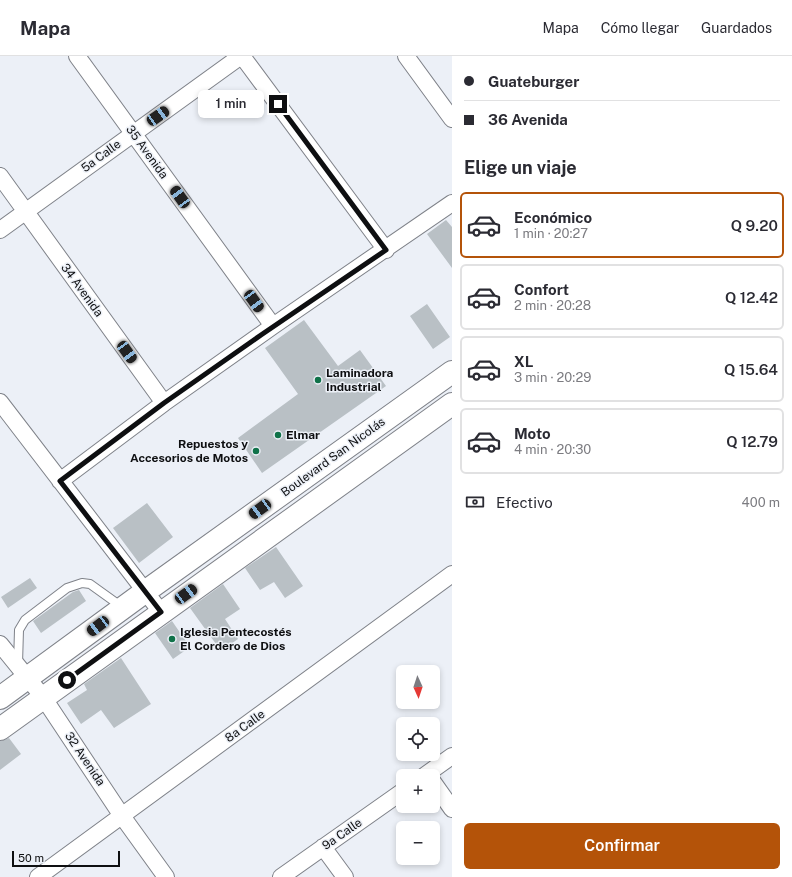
<!DOCTYPE html>
<html lang="es">
<head>
<meta charset="utf-8">
<style>
  :root { --surface:#fff; --page:#f7f7f7; --text:#2b2b33; --muted:#7c7c81; --line:#e1e1e2; --accent:#b45309 }
  body { margin:0; font-family:"Public Sans",sans-serif; background:var(--page); color:var(--text); height:100vh; display:flex; flex-direction:column; font-size:15px; white-space:nowrap }
  * { box-sizing:border-box; margin:0 }
  p { font-size:13px; color:var(--muted) }
  .icon { flex:none; width:22px; height:22px; fill:none; stroke:currentColor; stroke-width:2; stroke-linecap:round; stroke-linejoin:round }
  .map { position:relative; flex:1; overflow:hidden }
  .side { display:flex; flex-direction:column; background:var(--surface); width:340px }
  .side>* { flex:none }
  .top-card { display:grid; align-content:center; height:88px; padding:0 12px; background:var(--surface) }
  .needle { width:26px; rotate:177deg }
  .buttons { position:absolute; left:396px; top:609px; display:grid; gap:8px }
  .buttons a { display:grid; place-items:center; width:44px; height:44px; border-radius:6px; background:var(--surface); box-shadow:0 2px 6px #0003; font-size:20px }
  .scale { position:absolute; left:12px; bottom:10px; width:108px; box-sizing:border-box; padding-left:4px; border:2px solid #0e0f11; border-top:0; font-size:11px; line-height:14px; white-space:nowrap; color:#0e0f11; -webkit-text-stroke:3px #ecf0f7; paint-order:stroke }
  .end { position:absolute; width:18px; height:18px; margin:-9px; border:5px solid #0e0f11; background:#fff; box-shadow:0 0 0 2px #fff }
  .from { border-radius:50% }
  .bubble { position:absolute; height:28px; border-radius:6px; background:var(--surface); box-shadow:0 2px 6px #0003; font-size:13px; font-weight:600; line-height:28px; text-align:center }
  .car { position:absolute; width:12px; height:24px; margin:-12px -6px; border-radius:5px; box-shadow:0 0 3px 1px #0007; background:linear-gradient(#222 24%,#8ab4d8 0 40%,#222 0 76%,#8ab4d8 0 86%,#222 0) }
  .top-card b { display:flex; align-items:center; gap:14px; height:38px; font-size:15px }
  .top-card b+b { border-top:1px solid var(--line) }
  .top-card i { width:10px; height:10px; background:var(--text) }
  ul { padding:0; list-style:none }
  li { display:flex; align-items:center; gap:12px; height:66px; margin:0 8px 6px; padding:0 4px; border:2px solid var(--line); border-radius:6px }
  li div { flex:1 }
  li b { display:block; font-size:15px }
  li em { font-style:normal; font-weight:600 }
  li.on { border-color:var(--accent) }
  li>.icon { width:36px; height:36px; stroke-width:1.5 }
  h2 { padding:0 12px; font-size:18px; line-height:48px }
  .pay { display:flex; align-items:center; gap:10px; height:44px; padding:0 12px; font-size:15px }
  .pay p { margin-inline-start:auto }
  .cta { display:flex; gap:8px; margin-top:auto; padding:8px 12px }
  .cta a { flex:1; height:46px; border-radius:6px; background:var(--accent); color:#fff; font-size:16px; font-weight:600; line-height:46px; text-align:center }
  header { display:flex; align-items:center; gap:24px; box-sizing:border-box; height:56px; padding:0 20px; background:var(--surface); border-bottom:1px solid var(--line) }
  header strong { font-size:19px }
  nav { display:flex; gap:22px; margin-inline-start:auto; font-size:14px }
  main { display:flex; flex:1; min-height:0 }
  .map>svg:first-child { display:block }
  .building { fill:#b9c0c5 }
  .lines { fill:none; stroke-linecap:round; stroke-linejoin:round }
  .service-casing { stroke:#7f8289; stroke-width:10 }
  .minor-casing { stroke:#7f8289; stroke-width:18 }
  .primary-casing { stroke:#7f8289; stroke-width:24 }
  .service { stroke:#fff; stroke-width:8 }
  .minor { stroke:#fff; stroke-width:16 }
  .primary { stroke:#fff; stroke-width:22 }
  .route { stroke:#0e0f11; stroke-width:5 }
  .poi-dot { fill:#107249; stroke:#ecf0f7; stroke-width:1.5 }
  .labels { text-anchor:middle; stroke-width:3; stroke-linejoin:round; paint-order:stroke }
  .street-label { font-size:12px; fill:#0e0f11; stroke:#ecf0f7 }
  .poi-label { font-size:12px; font-weight:bold; fill:#0e0f11; stroke:#ecf0f7; text-anchor:start }
</style>
</head>
<body>
<header>
<strong>Mapa</strong>
<nav><a>Mapa</a><a>Cómo llegar</a><a>Guardados</a></nav>
</header>
<main>
<div class="map">
<svg width="452" height="821" viewBox="0 0 452 821">
  <rect width="100%" height="100%" fill="#ecf0f7"/>
  <path class="building" d="M 446,164 L 452,171 L 452,212 L 427,178 Z
    M 427,248 L 450,281 L 433,293 L 410,260 Z
    M 304,264 L 338,310 L 360,294 L 386,330 L 262,417 L 238,382 L 298,338 L 265,292 Z
    M 147,447 L 173,481 L 139,507 L 113,472 Z
    M 276,491 L 303,530 L 285,542 L 274,526 L 260,534 L 245,512 Z
    M 30,522 L 37,532 L 8,552 L 1,541 Z
    M 223,528 L 240,553 L 225,563 L 238,583 L 221,595 L 190,552 Z
    M 79,534 L 86,545 L 41,577 L 33,565 L 73,536 Z
    M 172,565 L 190,591 L 173,603 L 155,577 Z
    M 121,602 L 151,648 L 114,672 L 101,654 L 81,668 L 67,647 L 87,634 L 84,628 Z
    M 9,682 L 21,698 L 0,714 L 0,685 Z"/>
  <g class="lines">
    <g class="service-casing">
      <path id="service" d="M 18,608 L 19,574 L 25,564 L 67,532 L 82,527 L 90,528 L 122,551"/>
    </g>
    <g class="minor-casing">
      <path id="minor" d="M 77,0 L 273,270
        M 242,0 L 386,194
        M 406,0 L 452,63
        M 0,120 L 164,347
        M 0,174 L 241,0
        M 0,346 L 161,556
        M 60,425 L 164,347 L 273,270 L 452,147
        M 0,588 L 43,641 L 122,760 L 166,821
        M 424,720 L 452,700
        M 433,726 L 452,753
        M 323,791 L 345,821
        M 38,821 L 452,518
        M 281,821 L 403,735"/>
    </g>
    <g class="primary-casing">
      <path id="primary" d="M 0,642 L 146,535 L 452,316
        M 0,673 L 452,348"/>
    </g>
    <use href="#service" class="service"/>
    <use href="#minor" class="minor"/>
    <use href="#primary" class="primary"/>
  </g>
  <g class="lines">
    <path class="route" d="M 67,624 L 161,556 L 60,425 L 164,347 L 261,279 L 386,194 L 278,48"/>
  </g>
  <g class="poi-dot">
    <circle cx="318" cy="324" r="4"/>
    <circle cx="278" cy="379" r="4"/>
    <circle cx="256" cy="395" r="4"/>
    <circle cx="172" cy="583" r="4"/>
  </g>
  <g class="labels">
    <g class="street-label">
      <text transform="translate(147 96) rotate(54)" y="4">35 Avenida</text>
      <text transform="translate(101 100) rotate(-36)" y="4">5a Calle</text>
      <text transform="translate(82 234) rotate(54)" y="4">34 Avenida</text>
      <text transform="translate(333 401) rotate(-36)" y="4">Boulevard San Nicolás</text>
      <text transform="translate(245 670) rotate(-36)" y="4">8a Calle</text>
      <text transform="translate(85 703) rotate(56)" y="4">32 Avenida</text>
      <text transform="translate(342 778) rotate(-35)" y="4">9a Calle</text>
    </g>
    <g class="poi-label">
      <text x="326" y="321">Laminadora<tspan x="326" dy="14">Industrial</tspan></text>
      <text x="286" y="383">Elmar</text>
      <text x="248" y="392" text-anchor="end">Repuestos y<tspan x="248" dy="14">Accesorios de Motos</tspan></text>
      <text x="180" y="580">Iglesia Pentecostés<tspan x="180" dy="14">El Cordero de Dios</tspan></text>
    </g>
  </g>
</svg>
<div class="buttons">
<a><svg class="needle" viewBox="-14 -14 28 28"><path d="M0-13l5 13h-10z" fill="#e53935"/><path d="M0 13l5-13h-10z" fill="#7c7c81"/></svg></a>
<a><svg class="icon" aria-label="locate" viewBox="0 0 24 24"><circle cx="12" cy="12" r="6"/><path d="M12 2v4M12 18v4M2 12h4M18 12h4"/></svg></a>
<a>+</a>
<a>−</a>
</div>
<div class="scale">50 m</div>
<i class="end from" style="left:67px;top:624px"></i>
<i class="end" style="left:278px;top:48px"></i>
<div class="bubble" style="left:198px;top:34px;width:66px">1 min</div>
<i class="car" style="left:158px;top:60px;rotate:55deg"></i>
<i class="car" style="left:180px;top:141px;rotate:324deg"></i>
<i class="car" style="left:254px;top:245px;rotate:144deg"></i>
<i class="car" style="left:127px;top:296px;rotate:144deg"></i>
<i class="car" style="left:260px;top:453px;rotate:234deg"></i>
<i class="car" style="left:186px;top:538px;rotate:54deg"></i>
<i class="car" style="left:98px;top:570px;rotate:233deg"></i>
</div>
<section class="side">
<div class="top-card">
<b><i class="from"></i>Guateburger</b>
<b><i></i>36 Avenida</b>
</div>
<h2>Elige un viaje</h2>
<ul>
<li class="on"><svg class="icon" aria-label="car" viewBox="0 0 24 24"><path d="M5 17H2v-5l4-1 3-4h7l3 4 3 1v5h-3M9 17h6M6 11h13"/><circle cx="7" cy="17" r="2"/><circle cx="17" cy="17" r="2"/></svg><div><b>Económico</b><p>1 min · 20:27</p></div><em>Q 9.20</em></li>
<li><svg class="icon" aria-label="car" viewBox="0 0 24 24"><path d="M5 17H2v-5l4-1 3-4h7l3 4 3 1v5h-3M9 17h6M6 11h13"/><circle cx="7" cy="17" r="2"/><circle cx="17" cy="17" r="2"/></svg><div><b>Confort</b><p>2 min · 20:28</p></div><em>Q 12.42</em></li>
<li><svg class="icon" aria-label="car" viewBox="0 0 24 24"><path d="M5 17H2v-5l4-1 3-4h7l3 4 3 1v5h-3M9 17h6M6 11h13"/><circle cx="7" cy="17" r="2"/><circle cx="17" cy="17" r="2"/></svg><div><b>XL</b><p>3 min · 20:29</p></div><em>Q 15.64</em></li>
<li><svg class="icon" aria-label="car" viewBox="0 0 24 24"><path d="M5 17H2v-5l4-1 3-4h7l3 4 3 1v5h-3M9 17h6M6 11h13"/><circle cx="7" cy="17" r="2"/><circle cx="17" cy="17" r="2"/></svg><div><b>Moto</b><p>4 min · 20:30</p></div><em>Q 12.79</em></li>
</ul>
<div class="pay"><svg class="icon" aria-label="cash" viewBox="0 0 24 24"><path d="M3 7h18v10H3z"/><circle cx="12" cy="12" r="2"/></svg>Efectivo<p>400 m</p></div>
<div class="cta"><a>Confirmar</a></div>
</section>
</main>
</body>
</html>
